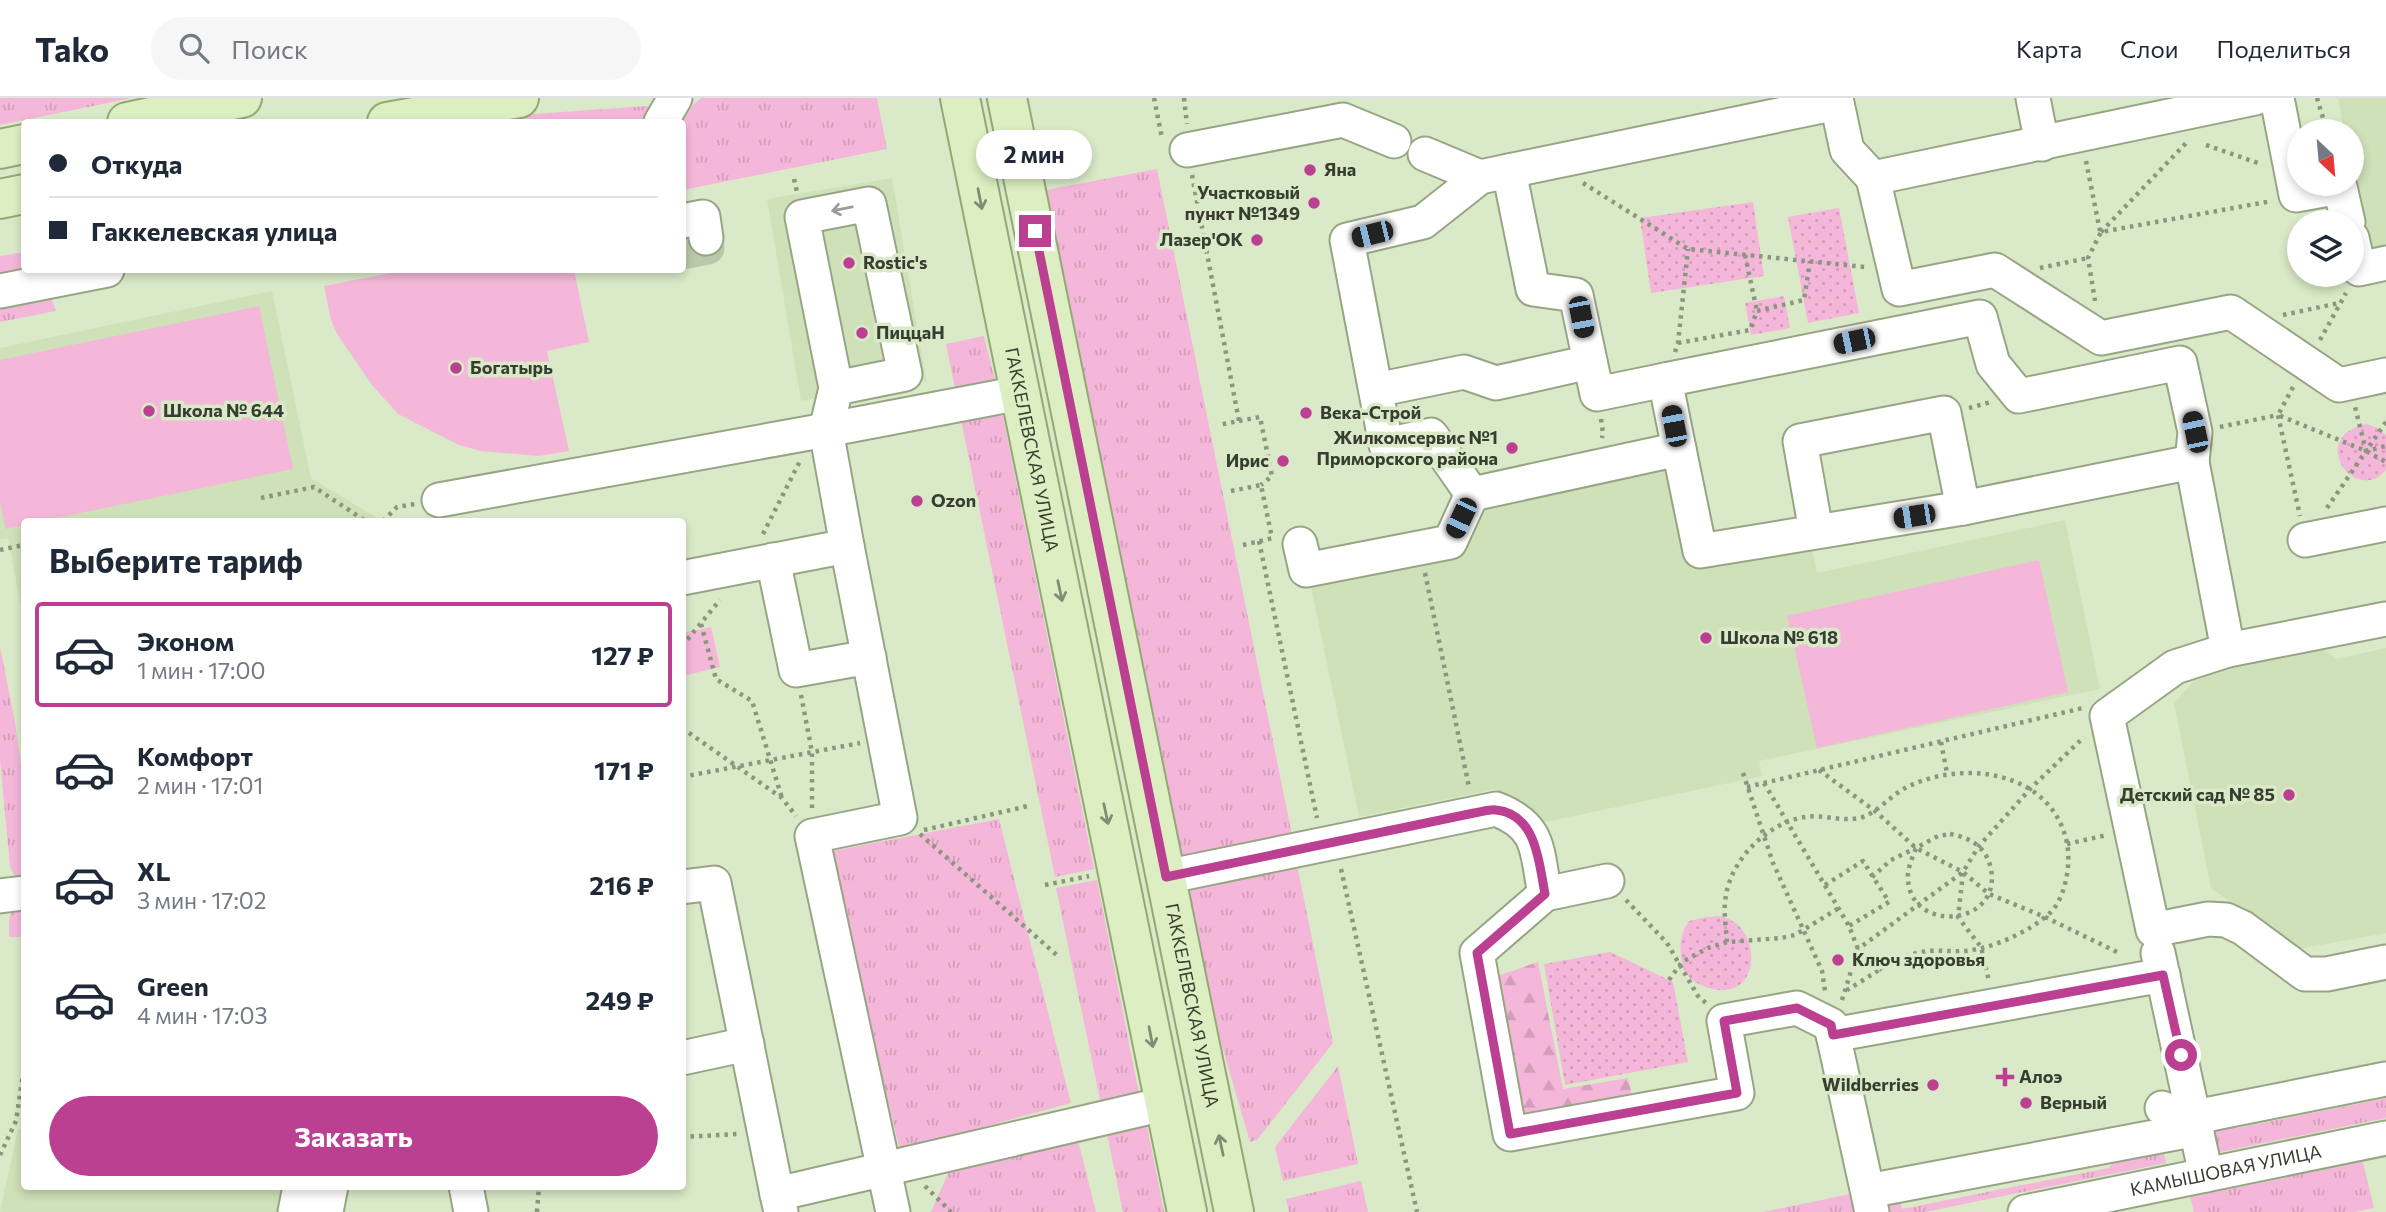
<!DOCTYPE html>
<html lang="ru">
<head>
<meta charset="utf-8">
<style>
  :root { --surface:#fff; --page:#f6f6f7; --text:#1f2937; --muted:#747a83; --line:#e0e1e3; --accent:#bc4091 }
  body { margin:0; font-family:Commissioner,sans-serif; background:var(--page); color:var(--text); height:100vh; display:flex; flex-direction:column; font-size:26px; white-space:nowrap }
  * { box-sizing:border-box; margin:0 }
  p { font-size:23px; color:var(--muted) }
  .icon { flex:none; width:38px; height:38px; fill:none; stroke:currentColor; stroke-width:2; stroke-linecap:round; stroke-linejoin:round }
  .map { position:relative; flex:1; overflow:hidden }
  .panel { position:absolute; left:21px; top:420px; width:665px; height:672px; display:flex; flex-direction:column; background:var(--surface); border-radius:7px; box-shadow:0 4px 10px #0003 }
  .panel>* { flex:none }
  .guide { position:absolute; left:21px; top:21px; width:665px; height:154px; border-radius:7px; box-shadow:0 4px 10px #0003; display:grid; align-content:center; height:154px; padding:0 28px; background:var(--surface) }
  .needle { width:46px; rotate:154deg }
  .controls { position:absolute; left:2287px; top:21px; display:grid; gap:14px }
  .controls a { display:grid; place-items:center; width:77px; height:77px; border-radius:50%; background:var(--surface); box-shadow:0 4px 10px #0003; font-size:35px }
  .end { position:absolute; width:32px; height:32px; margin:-16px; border:9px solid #bc4091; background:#fff; box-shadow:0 0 0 4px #fff }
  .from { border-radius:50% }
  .bubble { position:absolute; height:49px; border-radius:24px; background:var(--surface); box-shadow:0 4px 10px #0003; font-size:23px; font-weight:700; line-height:49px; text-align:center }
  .car { position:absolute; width:21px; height:42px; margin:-21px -10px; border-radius:9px; box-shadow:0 0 5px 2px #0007; background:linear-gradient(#222 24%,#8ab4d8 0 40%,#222 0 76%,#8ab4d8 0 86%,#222 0) }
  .guide b { display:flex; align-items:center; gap:24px; height:66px; font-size:26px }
  .guide b+b { border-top:2px solid var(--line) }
  .guide i { width:18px; height:18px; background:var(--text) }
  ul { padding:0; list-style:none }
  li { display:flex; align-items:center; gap:21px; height:105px; margin:0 14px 10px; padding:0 14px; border:4px solid transparent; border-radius:7px }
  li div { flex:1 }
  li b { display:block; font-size:26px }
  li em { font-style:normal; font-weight:700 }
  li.on { border-color:var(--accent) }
  li>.icon { width:63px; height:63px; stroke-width:1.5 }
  h2 { padding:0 28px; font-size:32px; line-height:84px }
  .button { display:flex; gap:14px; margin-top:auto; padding:14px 28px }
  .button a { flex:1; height:80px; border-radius:42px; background:var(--accent); color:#fff; font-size:28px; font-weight:700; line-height:80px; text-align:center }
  header { display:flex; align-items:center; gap:42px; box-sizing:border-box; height:98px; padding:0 35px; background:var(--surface); border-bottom:2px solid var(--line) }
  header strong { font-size:33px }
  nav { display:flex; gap:38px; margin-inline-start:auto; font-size:24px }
  .search { width:490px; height:63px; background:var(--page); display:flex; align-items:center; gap:18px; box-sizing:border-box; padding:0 24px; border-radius:38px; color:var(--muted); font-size:26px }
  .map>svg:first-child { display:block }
  .built { fill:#cfe1b8 }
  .grass { fill:url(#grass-tufts) }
  .forest { fill:url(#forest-firs) }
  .park { fill:url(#park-dots) }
  .pitch { fill:#f4b7d9 }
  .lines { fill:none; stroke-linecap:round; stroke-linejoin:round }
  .minor-tunnel { stroke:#b9c7aa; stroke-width:33; stroke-dasharray:33 17; stroke-linecap:butt }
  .minor-casing { stroke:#97a585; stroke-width:37 }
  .major-casing { stroke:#93a975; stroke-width:42 }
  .path { stroke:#8b967e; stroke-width:4.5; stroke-dasharray:3.5 5; stroke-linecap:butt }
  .minor { stroke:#fff; stroke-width:33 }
  .major { stroke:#dceec2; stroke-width:38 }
  .oneway { stroke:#818d72 }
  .oneway2 { stroke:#9b9e98 }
  .route { stroke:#bc4091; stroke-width:9 }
  .poi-dot { fill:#bc4091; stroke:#daeac8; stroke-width:2.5 }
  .labels { text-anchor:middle; stroke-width:7; stroke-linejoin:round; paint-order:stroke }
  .poi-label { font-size:18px; font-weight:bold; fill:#373d30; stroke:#daeac8; text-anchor:start }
  .street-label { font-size:18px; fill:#373d30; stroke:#daeac8 }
</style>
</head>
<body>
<header>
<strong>Tako</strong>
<div class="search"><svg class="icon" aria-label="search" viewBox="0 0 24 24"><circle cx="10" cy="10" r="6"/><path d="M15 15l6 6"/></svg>Поиск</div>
<nav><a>Карта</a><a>Слои</a><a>Поделиться</a></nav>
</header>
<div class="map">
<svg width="2386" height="1114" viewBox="0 0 2386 1114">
  <defs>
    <pattern id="grass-tufts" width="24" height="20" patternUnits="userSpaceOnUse" patternTransform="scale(1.75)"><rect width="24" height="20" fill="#f4b7d9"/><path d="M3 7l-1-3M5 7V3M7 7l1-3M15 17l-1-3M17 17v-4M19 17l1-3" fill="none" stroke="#d29ebb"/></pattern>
    <pattern id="forest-firs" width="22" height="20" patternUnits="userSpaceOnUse" patternTransform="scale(1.75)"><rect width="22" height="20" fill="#f4b7d9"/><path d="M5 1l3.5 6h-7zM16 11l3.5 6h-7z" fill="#d29ebb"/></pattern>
    <pattern id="park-dots" width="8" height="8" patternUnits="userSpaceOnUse" patternTransform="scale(1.75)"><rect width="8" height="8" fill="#f4b7d9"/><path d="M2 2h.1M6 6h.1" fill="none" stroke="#d29ebb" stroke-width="1.8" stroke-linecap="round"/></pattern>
  </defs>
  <rect width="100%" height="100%" fill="#daeac8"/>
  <path class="built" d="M 2338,0 L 2386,0 L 2386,159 L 2366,154 L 2352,77 L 2352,33 L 2344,33 Z
    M 892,80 L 926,282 L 801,303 L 767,101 Z
    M 272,193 L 311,380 L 377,420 L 374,424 L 24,424 L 24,525 L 8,440 L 0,441 L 0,250 Z
    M 1672,366 L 1694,467 L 1810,442 L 1817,475 L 2065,422 L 2100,591 L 1759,663 L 1762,678 L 1541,725 L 1496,691 L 1359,719 L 1311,489 L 1461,457 L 1490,405 Z
    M 2321,549 L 2336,561 L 2386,550 L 2386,835 L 2299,851 L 2211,790 L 2174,605 L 2205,571 Z
    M 18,1031 L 24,1031 L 24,1088 L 286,1089 L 281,1114 L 0,1114 Z"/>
  <path class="grass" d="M 0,0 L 132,0 L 0,27 Z
    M 701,0 L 877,0 L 887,51 L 683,92 L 681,24 L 694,6 Z
    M 648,8 L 651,10 L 647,24 L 492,24 L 533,16 Z
    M 1157,71 L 1293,742 L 1181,762 L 1046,92 Z
    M 24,154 L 24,172 L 0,180 L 0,158 Z
    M 51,199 L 56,213 L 0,224 L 0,208 Z
    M 984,238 L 997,290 L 957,300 L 946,246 Z
    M 992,317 L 1003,318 L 1094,771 L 1055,779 L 961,322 Z
    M 0,549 L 15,624 L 24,689 L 24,783 C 16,782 13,775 10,768 L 0,662 Z
    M 999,721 L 1071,1005 L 900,1052 L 827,754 Z
    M 1296,762 L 1333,945 L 1257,1042 L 1250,1044 L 1222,948 L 1187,788 Z
    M 1097,782 L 1140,1001 L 1102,1011 L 1056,790 Z
    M 24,802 L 24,839 L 9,839 C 10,820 6,812 24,802 Z
    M 1338,968 L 1358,1066 L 1283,1083 L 1275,1049 Z
    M 2386,1000 L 2386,1020 L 2220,1054 L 2212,1048 L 2214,1023 L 2233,1018 L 2237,1030 Z
    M 1146,1023 L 1164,1114 L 1123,1114 L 1106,1031 Z
    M 1078,1042 L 1096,1114 L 931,1114 L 949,1073 Z
    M 2162,1046 L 2166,1065 L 1925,1114 L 1885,1114 L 1883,1101 L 1899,1098 L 1902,1111 L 2109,1070 L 2120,1054 Z
    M 2363,1064 L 2374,1110 L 2354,1114 L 2194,1114 L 2190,1099 Z
    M 1361,1083 L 1368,1114 L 1289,1114 L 1286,1101 Z
    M 1855,1095 L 1859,1114 L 1763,1114 Z"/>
  <path class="forest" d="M 1538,864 L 1563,991 L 1628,980 L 1633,1002 L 1516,1026 L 1486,882 Z"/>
  <path class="park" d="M 1753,104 L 1764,178 L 1651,195 L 1640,120 Z
    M 1839,110 L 1859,215 L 1808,225 L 1788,119 Z
    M 1784,198 L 1790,230 L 1751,237 L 1745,205 Z
    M 2366,326 L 2378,330 L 2386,337 L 2386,372 C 2356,408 2306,340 2366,326 Z
    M 1707,819 C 1712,819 1719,818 1723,819 C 1764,829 1762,909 1706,889 C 1695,885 1687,880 1683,869 C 1679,852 1679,837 1689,823 Z
    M 1610,854 L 1673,884 L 1688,964 L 1565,987 L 1544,866 Z"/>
  <path class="pitch" d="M 406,172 L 574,172 L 589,244 L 547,253 L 569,353 L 539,358 L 481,353 L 459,347 L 398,316 L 372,287 L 337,236 L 331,222 L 324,188 Z
    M 259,208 L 293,371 L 42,423 L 24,424 L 24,427 L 6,431 L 0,404 L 0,262 Z
    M 2039,462 L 2068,594 L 1817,650 L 1787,518 Z
    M 711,529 L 720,569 L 683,578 L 683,535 Z"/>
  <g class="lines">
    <path class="minor-tunnel" d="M 682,155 L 708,150 L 706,140"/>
    <g class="minor-casing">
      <g id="minor">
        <path d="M 2033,0 L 2042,46"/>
        <path d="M 2277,0 L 2296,97 L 2340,89 L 2348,124"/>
        <path d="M 661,24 L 675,0"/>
        <path d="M 1187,52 L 1343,22 L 1394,43"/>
        <path d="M 1425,56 L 1480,79"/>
        <path d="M 1509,73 L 1533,191 L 1576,197 L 1597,296 L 1665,282"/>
        <path d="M 1873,80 L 1899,191 L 1995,172 L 2101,240 L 2231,214 L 2339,287 L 2386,277"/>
        <path d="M 682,123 L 703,119 L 706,140"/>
        <path d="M 2352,140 L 2359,171 L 2386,165"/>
        <path d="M 0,193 L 107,172"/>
        <path d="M 1376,292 L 1464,274 L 1496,285 L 1590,264"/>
        <path d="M 1679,351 L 1665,282 L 1980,219 L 1993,266 L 2019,298 L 2180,265 L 2195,334 L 2192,364 L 2228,552 L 2175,569 L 2107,618 L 2153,832 L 2208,821 L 2226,822 L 2243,830 L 2305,876 L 2327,876 L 2386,864"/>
        <path d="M 2192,364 L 1963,410 L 1700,453 L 1679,351 L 1472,396 L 1431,337 L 1386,347 L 1347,142 L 1423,124 L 1480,79 L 1837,5 L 1847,52 L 1873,80 L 2255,0"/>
        <path d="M 439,402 L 826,332 L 836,290 L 802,119 L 869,106 L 905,276 L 836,290"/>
        <path d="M 1816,433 L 1800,343 L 1944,315 L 1963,410"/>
        <path d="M 2305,442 L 2386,426"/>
        <path d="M 1300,446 L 1306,472 L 1450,444 L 1472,396"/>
        <path d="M 847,448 L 900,720 L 812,738 L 893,1114"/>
        <path d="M 773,462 L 796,572 L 869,559"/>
        <path d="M 682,480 L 847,448 L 826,332 L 1020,295"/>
        <path d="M 2228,552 L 2386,521"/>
        <path d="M 1165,779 L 1496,711 C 1542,729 1536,753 1545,796 L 1607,783"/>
        <path d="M 682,789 L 714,785 L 777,1096"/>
        <path d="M 1545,796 L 1477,855 L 1510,1036 L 1737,995 L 1724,923 L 1797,910 L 1831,927 L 1872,1114"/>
        <path d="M 0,798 L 24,795"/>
        <path d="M 2158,855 L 2206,1077"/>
        <path d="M 1833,937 L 2163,877"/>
        <path d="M 682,960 L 747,946"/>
        <path d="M 2162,1010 L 2173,1015 L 2193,1011"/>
        <path d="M 2195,1019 L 2386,981"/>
        <path d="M 466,1088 L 471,1114"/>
        <path d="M 1868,1093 L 2197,1031"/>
        <path d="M 295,1114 L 300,1088"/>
        <path d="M 326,1114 L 331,1088"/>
        <path d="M 781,1114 L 777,1096 L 1164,1006"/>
        <path id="s1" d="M 2025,1114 L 2386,1040"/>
      </g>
    </g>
    <g class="major-casing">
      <g id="major">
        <path id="s2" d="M 960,0 L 1187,1114"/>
        <path id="s3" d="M 1007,0 L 1234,1114"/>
        <path d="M 127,24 L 242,0"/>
        <path d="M 387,24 L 519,0"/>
        <path d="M 0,51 L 24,46"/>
        <path d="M 0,101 L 24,96"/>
      </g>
    </g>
    <path class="path" d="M 1154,0 L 1162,40
      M 1184,0 L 1187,26
      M 2317,0 L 2327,33
      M 2206,47 L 2261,66
      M 2086,63 L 2100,133
      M 1192,77 L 1239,323 L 1218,327
      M 794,81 L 797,94
      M 1583,85 L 1688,151 L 1865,169
      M 2101,134 L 2189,42
      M 1745,157 L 1757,213
      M 2040,170 L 2088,160
      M 2095,203 L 2088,160 L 2101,134 L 2272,103
      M 2283,217 L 2339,205
      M 2320,242 L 2346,195
      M 1678,245 L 1750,232 L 1757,213 L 1804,202 L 1810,163
      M 1675,254 L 1678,245 L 1688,151
      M 2293,289 L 2278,317 L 2366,353 L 2386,364
      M 1969,310 L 1991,304
      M 1601,321 L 1603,335 L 1602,340
      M 1239,323 L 1260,319 L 1272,378 L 1261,387
      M 2386,324 L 2366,353 L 2386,348
      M 2220,329 L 2278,317 L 2300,418
      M 1231,393 L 1261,387 L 1272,440
      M 261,400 L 314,389 L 364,422
      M 2327,410 L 2366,353 L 2355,309
      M 385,424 L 385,421 L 397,409 L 415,406
      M 763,436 L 800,363
      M 1259,443 L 1317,720
      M 1243,447 L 1273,440
      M 0,452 L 24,447
      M 1425,475 L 1469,689
      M 701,526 L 716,581 L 752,603 L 782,700
      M 682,548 L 720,502
      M 801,597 L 812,654 L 812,710
      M 682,630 L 782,700 L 796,718
      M 1941,644 L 1947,675
      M 1819,672 L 1875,713 L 1916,750 L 1963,774 L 1989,796 L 2045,819 L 2121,856
      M 1743,675 L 1773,765 L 1822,873 L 1825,893
      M 682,679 L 860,645
      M 1764,685 L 1849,828 L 1858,851 L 1882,872
      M 1747,689 L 2083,610
      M 924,732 L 1028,708
      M 920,736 L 1059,859
      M 1950,736 C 1968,739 1984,747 1990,767 C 2007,830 1904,838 1908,775 C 1909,767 1913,758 1916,750 L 1938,738 Z
      M 2067,746 L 2107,737
      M 1341,771 L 1417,1114
      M 1963,775 L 1958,819 L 1981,849 L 1989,883
      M 1872,779 L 1891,762 L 1916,750
      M 1045,787 L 1089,778
      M 1825,787 L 1863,763 L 1889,804 L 1849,828
      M 1626,802 L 1667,845 L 1698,898 L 1706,905
      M 1727,844 C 1726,829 1723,812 1726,797 C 1732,761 1767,725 1805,719 C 1824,716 1844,725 1863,719 C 1879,713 1891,697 1907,689 C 1964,661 2052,673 2067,745 C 2071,766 2066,799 2050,815 C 2029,834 1992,851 1964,853 C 1950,854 1935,851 1922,854 C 1895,858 1870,879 1847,892
      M 1669,882 L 1682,864 L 1708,850 L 1727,844 L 1781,840 L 1795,837 L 1839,810
      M 1842,902 L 1858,851 L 1963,774 L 1979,748 L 2031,690 L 2084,639
      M 682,1039 L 738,1036
      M 0,1057 L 16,1023 L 24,970
      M 925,1088 L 951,1114
      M 537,1114 L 539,1088"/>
    <use href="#minor" class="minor"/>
    <use href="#major" class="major"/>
  </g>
  <defs><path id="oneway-shaft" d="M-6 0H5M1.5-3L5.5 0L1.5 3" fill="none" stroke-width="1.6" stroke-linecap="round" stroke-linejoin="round" transform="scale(1.75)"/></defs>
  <g class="oneway">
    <use href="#oneway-shaft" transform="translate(980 101) rotate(79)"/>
    <use href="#oneway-shaft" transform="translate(1060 493) rotate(78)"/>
    <use href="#oneway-shaft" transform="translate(1106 716) rotate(78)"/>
    <use href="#oneway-shaft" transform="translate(1151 939) rotate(79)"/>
    <use href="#oneway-shaft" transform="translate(1221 1047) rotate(-102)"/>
  </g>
  <use class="oneway2" href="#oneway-shaft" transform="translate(842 111) rotate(169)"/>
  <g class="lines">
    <path class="route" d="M 1035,133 L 1166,779 L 1474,715 C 1481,714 1490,711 1496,712 C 1537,716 1539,766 1545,796 L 1477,855 L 1510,1036 L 1737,995 L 1724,923 L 1797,910 L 1831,927 L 1833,937 L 2163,877 L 2181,957"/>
  </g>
  <g class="poi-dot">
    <circle cx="1310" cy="72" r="7"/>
    <circle cx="1314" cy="105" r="7"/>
    <circle cx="1257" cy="142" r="7"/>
    <circle cx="849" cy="165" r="7"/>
    <circle cx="862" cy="235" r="7"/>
    <circle cx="456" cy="270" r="7"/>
    <circle cx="149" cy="313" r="7"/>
    <circle cx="1306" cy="315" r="7"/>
    <circle cx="1512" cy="350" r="7"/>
    <circle cx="1283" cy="363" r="7"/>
    <circle cx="917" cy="403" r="7"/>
    <circle cx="1706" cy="540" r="7"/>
    <circle cx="2289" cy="697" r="7"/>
    <circle cx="1838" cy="862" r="7"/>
    <path d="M2001.5 968.5h7v7h7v7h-7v7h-7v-7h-7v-7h7z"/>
    <circle cx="1933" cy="987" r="7"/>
    <circle cx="2026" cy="1005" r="7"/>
  </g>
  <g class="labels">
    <g class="poi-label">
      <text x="1324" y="78">Яна</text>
      <text x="1300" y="101" text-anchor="end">Участковый<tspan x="1300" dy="21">пункт №1349</tspan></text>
      <text x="1243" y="148" text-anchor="end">Лазер'ОК</text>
      <text x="863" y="171">Rostic's</text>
      <text x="876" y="241">ПиццаН</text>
      <text x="470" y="276">Богатырь</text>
      <text x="163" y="319">Школа № 644</text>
      <text x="1320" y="321">Века-Строй</text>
      <text x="1498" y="346" text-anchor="end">Жилкомсервис №1<tspan x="1498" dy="21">Приморского района</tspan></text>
      <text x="1269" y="369" text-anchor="end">Ирис</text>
      <text x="931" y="409">Ozon</text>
      <text x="1720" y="546">Школа № 618</text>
      <text x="2275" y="703" text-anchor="end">Детский сад № 85</text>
      <text x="1852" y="868">Ключ здоровья</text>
      <text x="2019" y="985">Алоэ</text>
      <text x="1919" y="993" text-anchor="end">Wildberries</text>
      <text x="2040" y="1011">Верный</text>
    </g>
    <g class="street-label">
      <text dy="6" stroke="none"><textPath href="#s2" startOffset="359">ГАККЕЛЕВСКАЯ УЛИЦА</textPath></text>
      <text dy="6" stroke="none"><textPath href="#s3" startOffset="926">ГАККЕЛЕВСКАЯ УЛИЦА</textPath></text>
      <text dy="6" stroke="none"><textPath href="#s1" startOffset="205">КАМЫШОВАЯ УЛИЦА</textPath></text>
    </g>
  </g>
</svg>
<div class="controls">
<a><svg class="needle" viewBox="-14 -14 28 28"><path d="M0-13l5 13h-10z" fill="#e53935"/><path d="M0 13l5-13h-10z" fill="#747a83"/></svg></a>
<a><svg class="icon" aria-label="layers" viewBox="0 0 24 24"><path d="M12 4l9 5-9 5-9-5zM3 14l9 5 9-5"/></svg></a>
</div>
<i class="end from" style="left:2181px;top:957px"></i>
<i class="end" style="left:1035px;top:133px"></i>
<div class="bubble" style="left:976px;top:32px;width:116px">2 мин</div>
<i class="car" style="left:1372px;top:136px;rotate:256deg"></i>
<i class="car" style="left:1581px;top:219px;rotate:169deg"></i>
<i class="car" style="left:1854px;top:243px;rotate:258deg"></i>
<i class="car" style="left:1674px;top:328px;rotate:349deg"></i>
<i class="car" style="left:2195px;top:334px;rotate:348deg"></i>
<i class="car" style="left:1914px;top:418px;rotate:261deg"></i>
<i class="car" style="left:1461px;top:420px;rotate:205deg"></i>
<div class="guide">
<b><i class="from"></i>Откуда</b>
<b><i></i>Гаккелевская улица</b>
</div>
<section class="panel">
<h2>Выберите тариф</h2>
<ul>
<li class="on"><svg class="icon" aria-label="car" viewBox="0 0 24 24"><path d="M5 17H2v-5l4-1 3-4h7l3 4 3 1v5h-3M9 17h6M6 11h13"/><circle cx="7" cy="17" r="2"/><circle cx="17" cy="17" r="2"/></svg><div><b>Эконом</b><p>1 мин · 17:00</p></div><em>127 ₽</em></li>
<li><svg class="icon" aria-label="car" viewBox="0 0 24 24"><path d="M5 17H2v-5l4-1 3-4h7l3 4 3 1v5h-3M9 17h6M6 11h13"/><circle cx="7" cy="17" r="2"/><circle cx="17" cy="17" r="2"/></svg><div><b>Комфорт</b><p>2 мин · 17:01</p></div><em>171 ₽</em></li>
<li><svg class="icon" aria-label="car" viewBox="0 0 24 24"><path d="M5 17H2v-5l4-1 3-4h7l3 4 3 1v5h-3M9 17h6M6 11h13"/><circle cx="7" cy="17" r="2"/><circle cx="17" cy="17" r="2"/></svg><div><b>XL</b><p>3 мин · 17:02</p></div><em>216 ₽</em></li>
<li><svg class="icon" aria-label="car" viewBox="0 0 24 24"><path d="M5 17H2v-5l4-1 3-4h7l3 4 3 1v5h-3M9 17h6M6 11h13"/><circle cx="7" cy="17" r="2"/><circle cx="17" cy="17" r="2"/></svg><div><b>Green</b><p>4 мин · 17:03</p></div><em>249 ₽</em></li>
</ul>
<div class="button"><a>Заказать</a></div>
</section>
</div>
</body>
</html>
